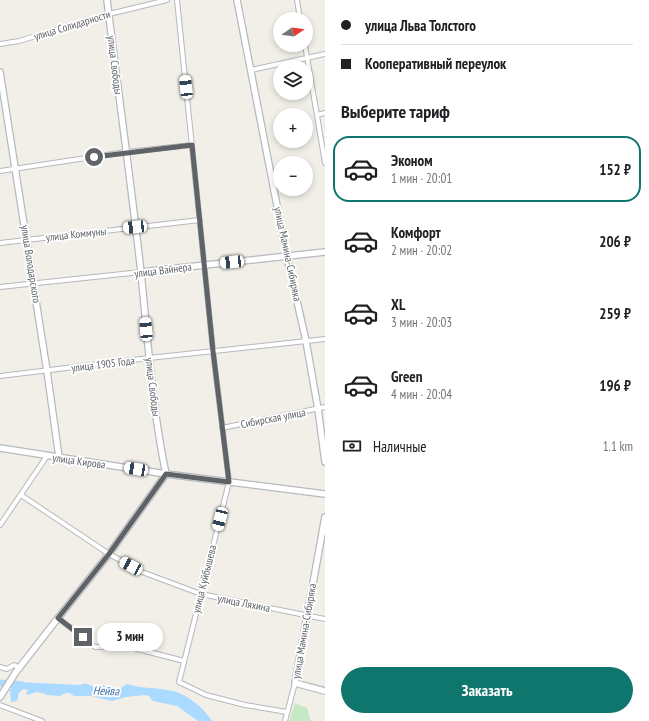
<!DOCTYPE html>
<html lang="ru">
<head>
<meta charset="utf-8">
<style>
  :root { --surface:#fff; --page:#f6f6f6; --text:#202124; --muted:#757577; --line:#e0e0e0; --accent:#0f766e }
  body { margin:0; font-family:"PT Sans Narrow",sans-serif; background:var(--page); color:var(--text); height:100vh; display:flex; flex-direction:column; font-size:15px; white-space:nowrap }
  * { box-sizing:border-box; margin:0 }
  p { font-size:13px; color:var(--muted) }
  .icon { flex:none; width:22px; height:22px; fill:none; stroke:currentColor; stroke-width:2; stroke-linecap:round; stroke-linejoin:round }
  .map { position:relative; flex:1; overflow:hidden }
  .panel { display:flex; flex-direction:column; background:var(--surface); width:324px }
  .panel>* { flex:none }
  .guide { display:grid; align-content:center; height:88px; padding:0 16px; background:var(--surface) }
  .needle { width:26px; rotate:77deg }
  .fabs { position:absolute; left:273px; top:12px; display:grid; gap:8px }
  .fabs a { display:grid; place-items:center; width:40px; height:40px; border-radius:50%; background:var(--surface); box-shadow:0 2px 6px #0003; font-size:20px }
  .end { position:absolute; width:18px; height:18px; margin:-9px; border:5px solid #5f6368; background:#fff; box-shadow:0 0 0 2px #fff }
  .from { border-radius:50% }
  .bubble { position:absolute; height:28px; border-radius:14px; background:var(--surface); box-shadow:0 2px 6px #0003; font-size:13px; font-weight:800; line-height:28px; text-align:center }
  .car { position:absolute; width:12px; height:24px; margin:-12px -6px; border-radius:5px; box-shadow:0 0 3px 1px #0007; background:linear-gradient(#fff 24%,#345 0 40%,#fff 0 76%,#345 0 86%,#fff 0) }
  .guide b { display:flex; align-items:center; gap:14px; height:38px; font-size:15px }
  .guide b+b { border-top:1px solid var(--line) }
  .guide i { width:10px; height:10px; background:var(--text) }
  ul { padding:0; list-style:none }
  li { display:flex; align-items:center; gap:12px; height:66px; margin:0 8px 6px; padding:0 8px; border:2px solid transparent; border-radius:16px }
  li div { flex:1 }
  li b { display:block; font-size:15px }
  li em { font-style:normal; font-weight:800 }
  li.active { border-color:var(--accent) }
  li>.icon { width:36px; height:36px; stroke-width:1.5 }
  h2 { padding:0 16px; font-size:18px; line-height:48px }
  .pay { display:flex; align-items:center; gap:10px; height:44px; padding:0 16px; font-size:15px }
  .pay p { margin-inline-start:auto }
  .primary-button { display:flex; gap:8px; margin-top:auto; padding:8px 16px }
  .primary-button a { flex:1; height:46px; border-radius:24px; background:var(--accent); color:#fff; font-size:16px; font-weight:800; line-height:46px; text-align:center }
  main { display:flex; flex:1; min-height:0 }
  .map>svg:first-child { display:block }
  .green { fill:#c5e8c5 }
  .water { fill:#aadaff }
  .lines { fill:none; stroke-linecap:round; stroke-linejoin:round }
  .river { stroke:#aadaff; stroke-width:7 }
  .street-casing { stroke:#b5b8bc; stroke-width:6 }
  .secondary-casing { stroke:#b6babf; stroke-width:8 }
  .street { stroke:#fff; stroke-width:4 }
  .secondary { stroke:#fff; stroke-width:5.5 }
  .route { stroke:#5f6368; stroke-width:5 }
  .labels { text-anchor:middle; stroke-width:3.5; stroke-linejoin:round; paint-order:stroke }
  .street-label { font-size:11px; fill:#5f6368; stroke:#fff }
  .water-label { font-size:12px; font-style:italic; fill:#4174aa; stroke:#fff }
</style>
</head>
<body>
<main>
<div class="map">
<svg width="325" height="721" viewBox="0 0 325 721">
  <rect width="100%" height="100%" fill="#f1efe8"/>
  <path class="green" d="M 295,703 L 307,708 L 311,721 L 289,721 Z"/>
  <path class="water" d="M 17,682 L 80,685 C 85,682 90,685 95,688 L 104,685 L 107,689 L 121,688 L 127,684 C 142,689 152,687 167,690 C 185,692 202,706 212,721 L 198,721 L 177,706 L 153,701 L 149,696 L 145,695 L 126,697 L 112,701 L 91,696 L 74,696 L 70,693 L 65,693 L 60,696 L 47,695 L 43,693 L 36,692 L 28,695 L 26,694 L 28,690 L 23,689 L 19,693 L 17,701 L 11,702 L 10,690 Z"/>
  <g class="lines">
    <path class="river" d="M 0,683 L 22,685"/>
    <g class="street-casing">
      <path id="street" d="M 177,0 L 213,351 L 229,482 L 179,682 L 206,695 L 245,705 L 287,712
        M 297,0 L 300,19
        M 0,44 L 19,41 L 109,14 L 167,0
        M 305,45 L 325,163
        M 251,70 L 325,54
        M 317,115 L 325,113
        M 0,171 L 126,152 L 192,145
        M 0,243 L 200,220
        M 0,287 L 141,272
        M 0,376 L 149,358 L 325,339
        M 222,428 L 325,407
        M 21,495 L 109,554 L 142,572 L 201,594 L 325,619
        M 0,525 L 47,456
        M 58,618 L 95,647 L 126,646 L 184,661
        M 0,667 L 7,669 L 14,665 L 20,668
        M 0,705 L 42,721
        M 285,721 L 295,683"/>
    </g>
    <g class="secondary-casing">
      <path id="secondary" d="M 237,0 L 287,257 L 306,341 L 318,409 L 325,462
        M 0,72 L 47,371 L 59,457
        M 141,272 L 325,252
        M 0,448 L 166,474 L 325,494
        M 325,517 L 295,683 L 325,691
        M 0,697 L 16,672 L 58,618 L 109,554 L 166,474 C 152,408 148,340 141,273 C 131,182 118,91 107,0"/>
    </g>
    <use href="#street" class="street"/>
    <use href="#secondary" class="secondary"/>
  </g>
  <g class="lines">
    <path class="route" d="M 83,637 L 58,618 L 109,554 L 166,474 L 229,482 L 213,351 L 192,145 L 94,157"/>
  </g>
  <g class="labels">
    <g class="street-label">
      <text transform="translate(72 25) rotate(-17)" y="4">улица Солидарности</text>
      <text transform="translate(115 65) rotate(83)" y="4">улица Свободы</text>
      <text transform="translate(76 234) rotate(-6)" y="4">улица Коммуны</text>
      <text transform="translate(288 254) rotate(78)" y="4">улица Мамина-Сибиряка</text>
      <text transform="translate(31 264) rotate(81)" y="4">улица Володарского</text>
      <text transform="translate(163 270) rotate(-7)" y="4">улица Вайнера</text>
      <text transform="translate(103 364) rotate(-7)" y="4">улица 1905 Года</text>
      <text transform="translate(153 387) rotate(83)" y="4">улица Свободы</text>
      <text transform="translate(273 418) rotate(-11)" y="4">Сибирская улица</text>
      <text transform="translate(79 461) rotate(8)" y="4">улица Кирова</text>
      <text transform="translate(204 579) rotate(-76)" y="4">улица Куйбышева</text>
      <text transform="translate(244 603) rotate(11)" y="4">улица Ляхина</text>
      <text transform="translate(304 631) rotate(-80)" y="4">улица Мамина-Сибиряка</text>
    </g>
    <g class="water-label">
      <text transform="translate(106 691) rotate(2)" y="4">Нейва</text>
    </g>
  </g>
</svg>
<div class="fabs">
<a><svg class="needle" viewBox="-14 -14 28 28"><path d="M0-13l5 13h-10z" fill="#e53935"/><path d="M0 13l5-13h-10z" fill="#757577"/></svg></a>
<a><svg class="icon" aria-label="layers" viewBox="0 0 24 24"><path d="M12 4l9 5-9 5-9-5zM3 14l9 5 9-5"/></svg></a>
<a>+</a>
<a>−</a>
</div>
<i class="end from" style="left:94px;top:157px"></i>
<i class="end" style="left:83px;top:637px"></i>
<div class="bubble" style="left:97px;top:623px;width:66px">3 мин</div>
<i class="car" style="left:186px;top:87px;rotate:354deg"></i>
<i class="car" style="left:135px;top:227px;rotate:264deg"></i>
<i class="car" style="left:232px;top:262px;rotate:264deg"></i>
<i class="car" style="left:146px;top:329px;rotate:355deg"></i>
<i class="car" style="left:136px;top:469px;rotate:279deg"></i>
<i class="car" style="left:220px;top:519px;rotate:194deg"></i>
<i class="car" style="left:131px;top:566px;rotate:298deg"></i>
</div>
<section class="panel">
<div class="guide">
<b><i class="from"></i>улица Льва Толстого</b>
<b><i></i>Кооперативный переулок</b>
</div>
<h2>Выберите тариф</h2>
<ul>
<li class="active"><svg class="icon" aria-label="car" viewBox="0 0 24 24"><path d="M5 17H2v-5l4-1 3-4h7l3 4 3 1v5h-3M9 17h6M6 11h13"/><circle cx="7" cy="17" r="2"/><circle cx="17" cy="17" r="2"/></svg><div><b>Эконом</b><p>1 мин · 20:01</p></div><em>152 ₽</em></li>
<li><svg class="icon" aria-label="car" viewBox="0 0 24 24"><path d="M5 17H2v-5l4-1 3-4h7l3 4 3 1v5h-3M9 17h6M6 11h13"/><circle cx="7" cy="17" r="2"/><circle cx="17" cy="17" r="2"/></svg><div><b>Комфорт</b><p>2 мин · 20:02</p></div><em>206 ₽</em></li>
<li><svg class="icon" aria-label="car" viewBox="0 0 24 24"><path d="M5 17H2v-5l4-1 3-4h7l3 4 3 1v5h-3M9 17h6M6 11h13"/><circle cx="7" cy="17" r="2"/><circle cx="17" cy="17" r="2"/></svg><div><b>XL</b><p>3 мин · 20:03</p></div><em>259 ₽</em></li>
<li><svg class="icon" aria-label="car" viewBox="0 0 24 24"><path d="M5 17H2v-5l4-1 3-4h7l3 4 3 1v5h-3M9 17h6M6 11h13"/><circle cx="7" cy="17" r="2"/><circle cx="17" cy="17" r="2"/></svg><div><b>Green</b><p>4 мин · 20:04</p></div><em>196 ₽</em></li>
</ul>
<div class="pay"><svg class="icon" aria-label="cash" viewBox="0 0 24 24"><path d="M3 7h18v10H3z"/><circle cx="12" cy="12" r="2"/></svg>Наличные<p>1.1 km</p></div>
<div class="primary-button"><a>Заказать</a></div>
</section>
</main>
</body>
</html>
